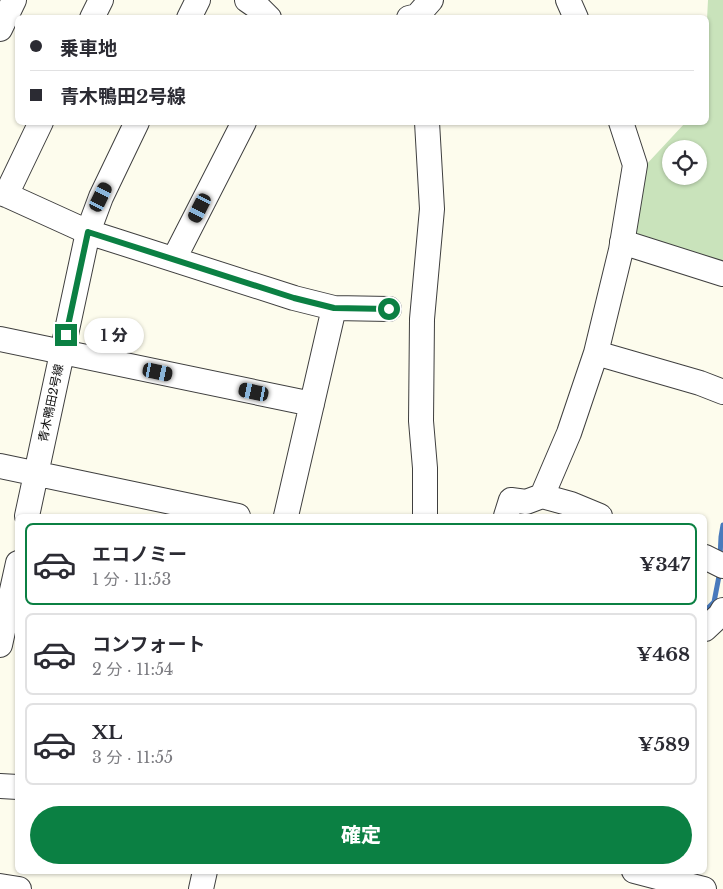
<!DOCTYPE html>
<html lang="ja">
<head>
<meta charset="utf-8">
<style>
  :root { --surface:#fff; --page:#f2f2f3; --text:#2b2b33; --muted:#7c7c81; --line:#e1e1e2; --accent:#0b8043 }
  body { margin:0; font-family:"Libre Baskerville","Noto Sans JP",serif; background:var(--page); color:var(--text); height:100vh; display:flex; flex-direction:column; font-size:19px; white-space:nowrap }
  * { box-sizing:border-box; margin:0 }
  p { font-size:16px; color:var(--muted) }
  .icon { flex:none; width:28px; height:28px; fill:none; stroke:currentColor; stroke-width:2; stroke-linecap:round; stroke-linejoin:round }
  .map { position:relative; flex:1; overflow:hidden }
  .sheet { position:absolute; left:15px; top:514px; width:692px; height:360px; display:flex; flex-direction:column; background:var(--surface); border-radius:8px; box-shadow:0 1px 4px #0004 }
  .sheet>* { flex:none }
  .guide { position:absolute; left:15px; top:15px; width:694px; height:110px; border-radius:8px; box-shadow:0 1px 4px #0004; display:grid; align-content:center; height:110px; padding:0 15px; background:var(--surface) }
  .fabs { position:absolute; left:662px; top:140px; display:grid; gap:10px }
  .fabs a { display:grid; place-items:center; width:45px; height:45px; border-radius:50%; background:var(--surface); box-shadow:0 1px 4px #0004; font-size:25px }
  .end { position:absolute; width:22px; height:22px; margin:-11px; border:6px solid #0b8043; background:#fff; box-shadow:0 0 0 2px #fff }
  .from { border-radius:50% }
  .bubble { position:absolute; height:35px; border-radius:18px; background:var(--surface); box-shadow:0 1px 4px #0004; font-size:16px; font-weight:800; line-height:35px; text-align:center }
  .car { position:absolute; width:15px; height:30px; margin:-15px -8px; border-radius:6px; box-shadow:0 0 4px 1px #0007; background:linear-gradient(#222 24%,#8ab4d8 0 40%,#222 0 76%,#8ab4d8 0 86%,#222 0) }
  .guide b { display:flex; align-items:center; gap:18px; height:48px; font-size:19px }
  .guide b+b { border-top:1px solid var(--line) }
  .guide i { width:12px; height:12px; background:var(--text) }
  ul { padding:9px 0 0; list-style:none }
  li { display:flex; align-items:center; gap:15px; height:82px; margin:0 10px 8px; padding:0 5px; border:2px solid var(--line); border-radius:8px }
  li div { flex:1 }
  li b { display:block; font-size:19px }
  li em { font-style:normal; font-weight:800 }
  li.selected { border-color:var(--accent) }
  li>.icon { width:45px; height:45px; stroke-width:1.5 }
  .button { display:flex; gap:10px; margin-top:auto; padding:10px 15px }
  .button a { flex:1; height:58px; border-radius:30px; background:var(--accent); color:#fff; font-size:20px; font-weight:800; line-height:58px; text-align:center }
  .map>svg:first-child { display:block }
  .green { fill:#c9e3bb; fill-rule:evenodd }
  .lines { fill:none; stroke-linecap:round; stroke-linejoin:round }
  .stream { stroke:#497abc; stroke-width:5 }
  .minor-casing { stroke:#3f3f3f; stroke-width:26 }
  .minor { stroke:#fff; stroke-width:24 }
  .route { stroke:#0b8043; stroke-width:6 }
  .labels { text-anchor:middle; stroke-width:5; stroke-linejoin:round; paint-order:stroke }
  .street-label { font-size:12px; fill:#0c0c0c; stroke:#fff }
</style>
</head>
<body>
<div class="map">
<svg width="723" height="889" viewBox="0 0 723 889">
  <rect width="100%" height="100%" fill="#fdfced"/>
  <path class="green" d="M 708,0 L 723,0 L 723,264 L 631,239 L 644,167 L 685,123 L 706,122 L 706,39 ZM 671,149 L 699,149 L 699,176 L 671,176 Z"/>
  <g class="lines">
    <path class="stream" d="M 720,557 L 721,537 L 723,525
      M 705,611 L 714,602 L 720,571"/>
    <g class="minor-casing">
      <path id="minor" d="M 247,0 L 260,9 L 269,18
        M 568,0 L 576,18
        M 92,18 L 101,0
        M 189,18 L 198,0
        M 409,18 L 417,16 L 431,0
        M 0,29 L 14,0
        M 0,192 L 88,232 L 294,298 L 334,308 L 389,309
        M 6,195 L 41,122
        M 622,242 L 723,274
        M 174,259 L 244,122
        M 0,339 L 312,404
        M 596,353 L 700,383 L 723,392
        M 0,466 L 238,516
        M 542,496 L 571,504 L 600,516
        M 27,516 L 88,232 L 101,197 L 137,122
        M 286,516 L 334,308
        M 425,516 L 425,468 L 421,421 L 422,319 L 432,209 L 427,122
        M 506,516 L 511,500 L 526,502 L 542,496 L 569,433 L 596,353 L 621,250 L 635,165 L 621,122
        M 705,557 L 723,566
        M 705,629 L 720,615 L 723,610
        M 0,645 L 18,563
        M 0,786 L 18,787
        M 634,871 L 704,889
        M 0,886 L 19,889
        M 201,889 L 205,871"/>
    </g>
    <use href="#minor" class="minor"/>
  </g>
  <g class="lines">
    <path class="route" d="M 66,335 L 88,232 L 294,298 L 334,308 L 389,309"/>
  </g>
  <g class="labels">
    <g class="street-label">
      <text transform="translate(51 403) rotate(-78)" y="4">青木鴨田2号線</text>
    </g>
  </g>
</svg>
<div class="fabs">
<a><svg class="icon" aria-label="locate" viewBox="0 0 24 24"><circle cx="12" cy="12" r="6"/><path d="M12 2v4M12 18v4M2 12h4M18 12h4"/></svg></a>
</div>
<i class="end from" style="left:389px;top:309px"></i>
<i class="end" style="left:66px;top:335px"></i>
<div class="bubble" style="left:84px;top:318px;width:60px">1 分</div>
<i class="car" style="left:101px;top:197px;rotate:26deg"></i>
<i class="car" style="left:200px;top:208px;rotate:207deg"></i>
<i class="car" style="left:158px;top:372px;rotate:102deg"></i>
<i class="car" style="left:254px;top:392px;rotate:282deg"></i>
<div class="guide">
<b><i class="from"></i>乗車地</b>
<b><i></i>青木鴨田2号線</b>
</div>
<section class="sheet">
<ul>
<li class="selected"><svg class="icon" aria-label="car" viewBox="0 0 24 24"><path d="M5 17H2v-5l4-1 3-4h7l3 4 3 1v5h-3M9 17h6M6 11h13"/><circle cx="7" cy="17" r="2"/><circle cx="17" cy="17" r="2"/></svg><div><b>エコノミー</b><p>1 分 · 11:53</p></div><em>¥347</em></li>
<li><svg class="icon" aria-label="car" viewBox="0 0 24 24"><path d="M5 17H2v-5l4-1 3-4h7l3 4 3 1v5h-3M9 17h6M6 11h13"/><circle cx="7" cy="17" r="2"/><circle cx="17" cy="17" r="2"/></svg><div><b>コンフォート</b><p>2 分 · 11:54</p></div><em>¥468</em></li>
<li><svg class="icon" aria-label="car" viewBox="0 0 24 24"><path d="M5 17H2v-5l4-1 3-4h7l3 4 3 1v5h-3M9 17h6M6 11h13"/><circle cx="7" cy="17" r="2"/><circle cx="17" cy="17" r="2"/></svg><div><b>XL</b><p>3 分 · 11:55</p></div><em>¥589</em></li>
</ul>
<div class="button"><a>確定</a></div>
</section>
</div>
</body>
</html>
